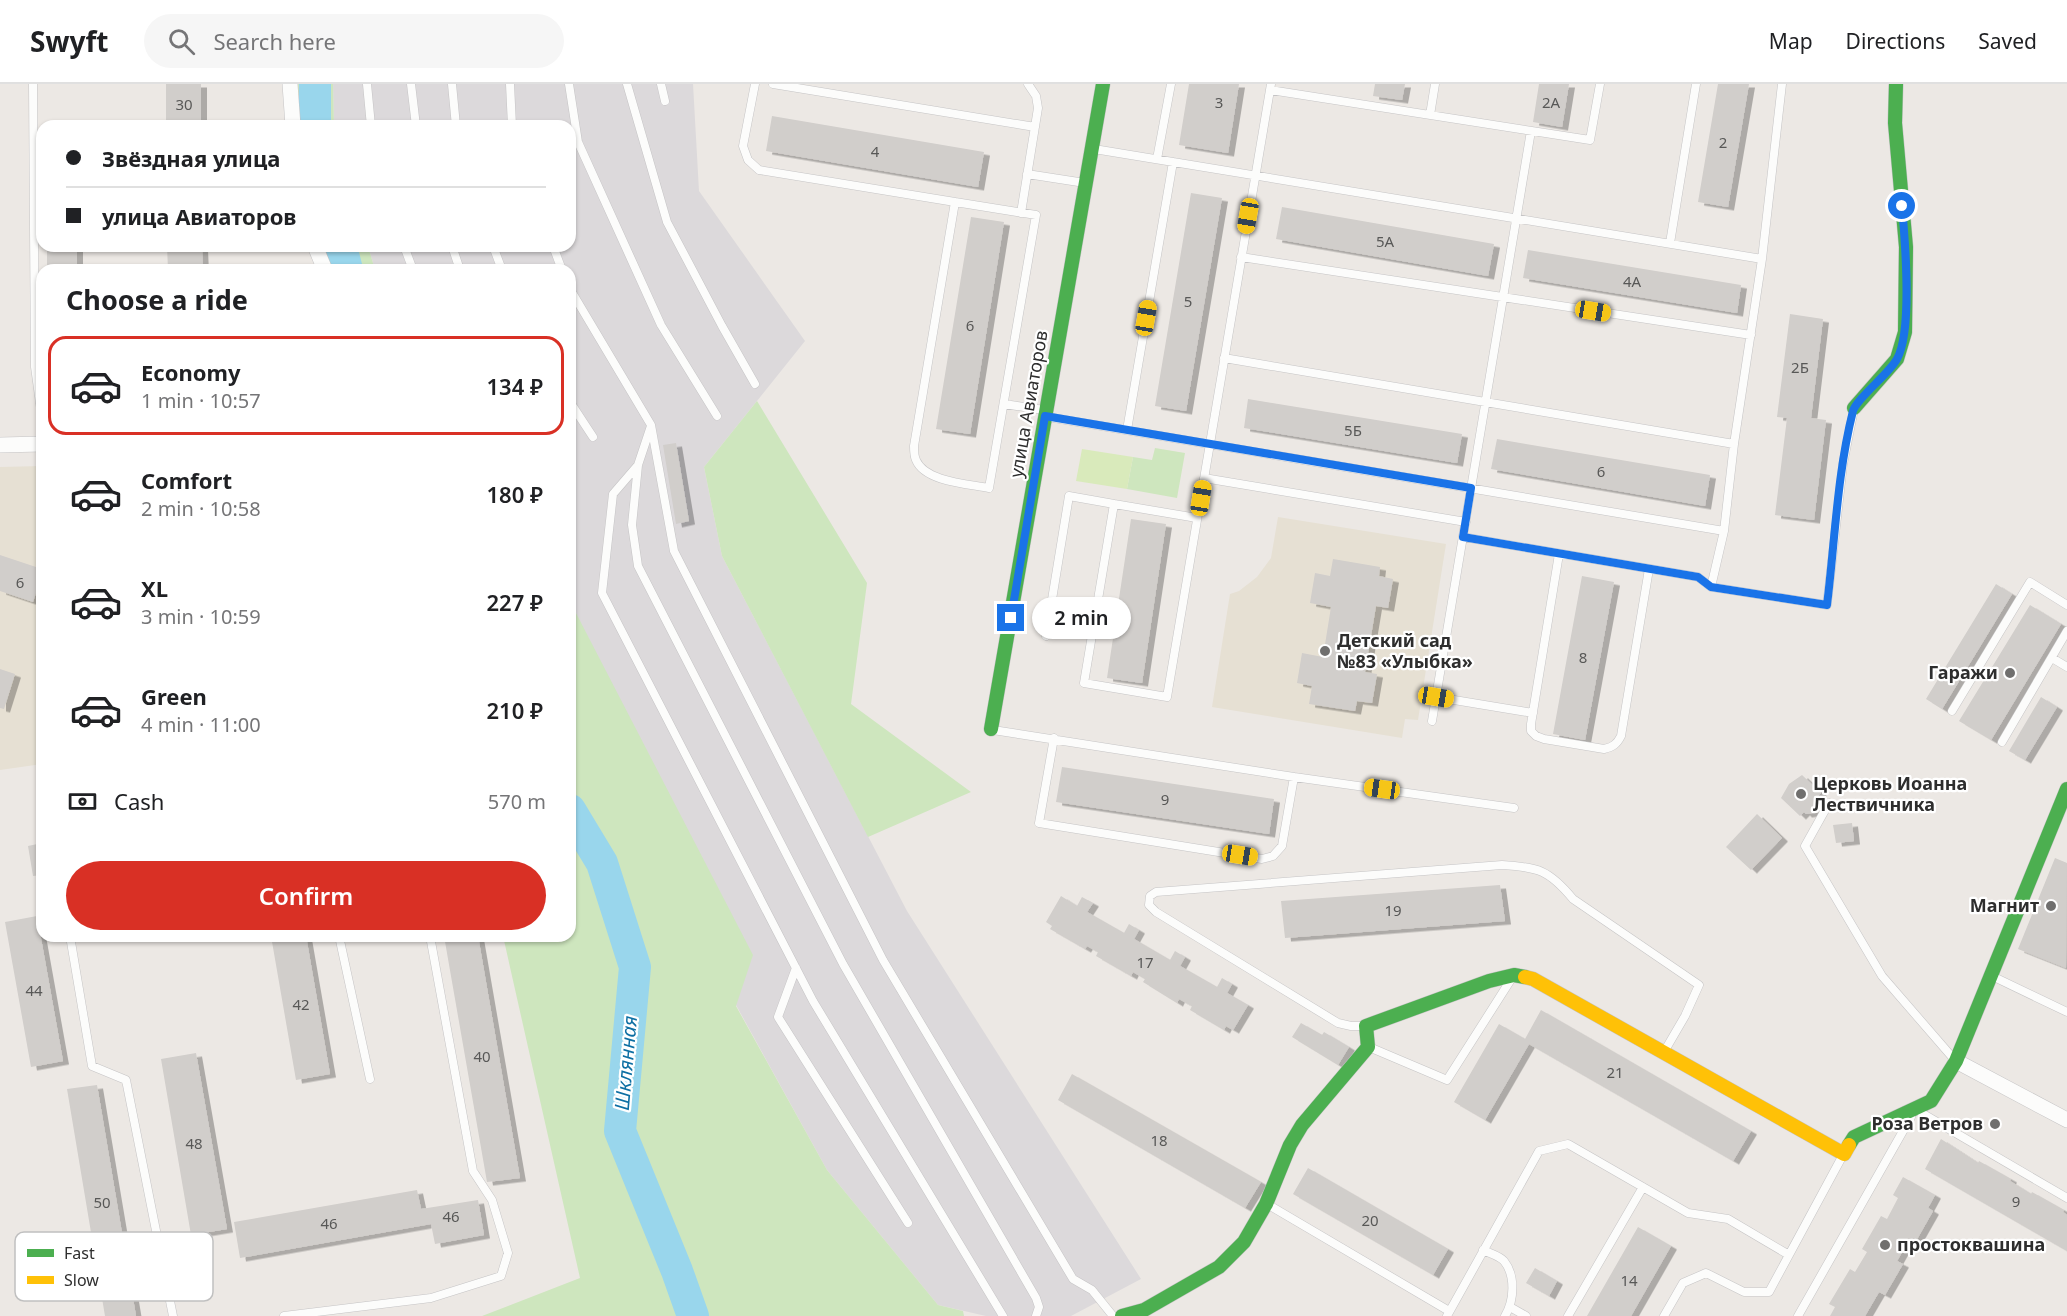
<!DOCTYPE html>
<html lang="en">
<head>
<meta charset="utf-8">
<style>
  :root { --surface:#fff; --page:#f6f6f6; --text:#202124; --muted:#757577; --line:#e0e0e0; --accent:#d93025 }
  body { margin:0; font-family:"Noto Sans",sans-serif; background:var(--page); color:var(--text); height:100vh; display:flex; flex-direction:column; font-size:22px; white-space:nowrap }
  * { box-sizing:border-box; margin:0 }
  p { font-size:20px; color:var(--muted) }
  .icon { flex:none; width:33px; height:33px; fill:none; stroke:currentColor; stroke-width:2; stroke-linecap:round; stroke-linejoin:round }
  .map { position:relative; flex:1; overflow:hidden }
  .details { position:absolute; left:36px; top:180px; width:540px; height:678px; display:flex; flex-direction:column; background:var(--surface); border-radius:18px; box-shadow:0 2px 4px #0004 }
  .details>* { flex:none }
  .top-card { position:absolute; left:36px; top:36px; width:540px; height:132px; border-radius:18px; box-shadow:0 2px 4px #0004; display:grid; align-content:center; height:132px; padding:0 30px; background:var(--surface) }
  .end { position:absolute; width:27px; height:27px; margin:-14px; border:8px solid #1a73e8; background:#fff; box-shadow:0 0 0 3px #fff }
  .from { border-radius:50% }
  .bubble { position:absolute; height:42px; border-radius:21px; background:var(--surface); box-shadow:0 2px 4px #0004; font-size:20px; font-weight:600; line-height:42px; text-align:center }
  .car { position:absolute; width:18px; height:36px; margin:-18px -9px; border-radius:8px; box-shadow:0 0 4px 2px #0007; background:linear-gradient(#f5c518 24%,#345 0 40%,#f5c518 0 76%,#345 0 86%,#f5c518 0) }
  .top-card b { display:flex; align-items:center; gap:21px; height:57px; font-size:22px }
  .top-card b+b { border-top:2px solid var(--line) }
  .top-card i { width:15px; height:15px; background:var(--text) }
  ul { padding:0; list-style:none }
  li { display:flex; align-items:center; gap:18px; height:99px; margin:0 12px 9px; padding:0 18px; border:3px solid transparent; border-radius:18px }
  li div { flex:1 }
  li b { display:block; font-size:22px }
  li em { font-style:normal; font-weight:600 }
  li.on { border-color:var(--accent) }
  li>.icon { width:54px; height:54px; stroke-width:1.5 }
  h2 { padding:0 30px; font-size:27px; line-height:72px }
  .pay { display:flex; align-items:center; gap:15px; height:66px; padding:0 30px; font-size:22px }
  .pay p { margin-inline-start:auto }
  .primary-button { display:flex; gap:12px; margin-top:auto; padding:12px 30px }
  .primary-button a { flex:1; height:69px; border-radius:36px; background:var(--accent); color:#fff; font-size:24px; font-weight:600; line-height:69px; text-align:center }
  header { display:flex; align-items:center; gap:36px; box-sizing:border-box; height:84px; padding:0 30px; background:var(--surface); border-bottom:2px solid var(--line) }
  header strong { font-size:28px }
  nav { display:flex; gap:33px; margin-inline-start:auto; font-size:21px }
  .search { width:420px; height:54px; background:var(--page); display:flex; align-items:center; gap:15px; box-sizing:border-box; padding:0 21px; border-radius:33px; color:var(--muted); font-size:22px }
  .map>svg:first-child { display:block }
  .industrial { fill:#dcd9db }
  .education { fill:#e6e0d3 }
  .green { fill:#cee6be }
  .pitch { fill:#d9eabb }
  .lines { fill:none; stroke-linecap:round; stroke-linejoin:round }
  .river { stroke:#99d6ec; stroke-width:32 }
  .building { fill:#d1cecb; filter:url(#shadow) }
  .lane-casing { stroke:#c5c4c5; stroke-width:9 }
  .street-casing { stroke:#c5c4c5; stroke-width:16 }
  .fast-casing { stroke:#c5c4c5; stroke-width:15 }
  .slow-casing { stroke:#c5c4c5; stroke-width:15 }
  .lane { stroke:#fcfcfb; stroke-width:8 }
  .street { stroke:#fcfcfb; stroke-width:15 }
  .fast { stroke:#4caf50; stroke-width:14 }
  .slow { stroke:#ffc107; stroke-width:14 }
  .route { stroke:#1a73e8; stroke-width:8 }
  .poi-dot { fill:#706f6e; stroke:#fff; stroke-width:2 }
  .labels { text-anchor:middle; stroke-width:4.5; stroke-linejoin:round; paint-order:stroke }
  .number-label { font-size:15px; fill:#585857 }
  .street-label { font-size:18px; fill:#2e2e2e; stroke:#fff }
  .poi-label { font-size:18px; font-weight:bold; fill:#2e2e2e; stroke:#fff; text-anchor:start }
  .water-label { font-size:20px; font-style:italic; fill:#0d6fa3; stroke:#fff }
  .key { fill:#fff; stroke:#c0c0c0; stroke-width:1.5 }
  .key-label { font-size:16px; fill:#2e2e2e }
</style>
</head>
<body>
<header>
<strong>Swyft</strong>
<div class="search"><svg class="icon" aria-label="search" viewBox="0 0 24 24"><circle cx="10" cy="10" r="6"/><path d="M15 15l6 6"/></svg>Search here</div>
<nav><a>Map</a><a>Directions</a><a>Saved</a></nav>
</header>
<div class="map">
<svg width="2067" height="1232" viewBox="0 0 2067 1232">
  <defs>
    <filter id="shadow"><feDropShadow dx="6" dy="3.5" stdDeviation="0" flood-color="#0004"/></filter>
  </defs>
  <rect width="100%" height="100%" fill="#ece8e4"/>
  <path class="industrial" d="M 333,0 L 693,0 L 699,107 L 805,257 L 704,383 L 722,472 L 907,827 L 1141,1195 L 1071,1232 L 986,1232 L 938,1221 L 827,1086 L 736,921 L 576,529 L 570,522 L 570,186 L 375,186 L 368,162 L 570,162 L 570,42 L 334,42 Z"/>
  <path class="education" d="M 42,382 L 42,680 L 0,686 L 0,383 Z
    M 1278,433 L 1446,460 L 1418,636 L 1405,635 L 1402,654 L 1212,623 L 1230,510 L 1239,507 L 1257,493 L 1271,474 Z"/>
  <path class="green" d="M 298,0 L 333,0 L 334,42 L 302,42 L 297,15 Z
    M 326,162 L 368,162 L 375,186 L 334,186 Z
    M 757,317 L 867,499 L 851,620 L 971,708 L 868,753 L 722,472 L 704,383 Z
    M 1155,364 L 1185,369 L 1177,414 L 1127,405 L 1133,373 L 1152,376 Z
    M 570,522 L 576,529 L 753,871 L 736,922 L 827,1086 L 938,1221 L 963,1227 L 964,1232 L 482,1232 L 580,1194 L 503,852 L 570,852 Z"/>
  <path class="pitch" d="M 1082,365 L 1133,373 L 1127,405 L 1076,397 Z"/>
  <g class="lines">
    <path class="river" d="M 315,0 L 315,42
      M 341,162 L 347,186
      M 570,726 L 602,779 L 635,883 L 620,1047 L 677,1187 L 693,1232"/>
  </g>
  <path class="building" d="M 166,0 L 201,0 L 201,42 L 166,42 Z
    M 1189,0 L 1239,0 L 1228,69 L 1179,61 Z
    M 1375,0 L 1405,0 L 1402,16 L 1373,12 Z
    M 1539,0 L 1569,0 L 1562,43 L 1533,38 Z
    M 1718,0 L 1749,0 L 1728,123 L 1698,118 Z
    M 772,32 L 984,68 L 978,103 L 766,67 Z
    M 47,37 L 77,38 L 77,42 L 47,42 Z
    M 1191,109 L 1222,114 L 1186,327 L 1155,322 Z
    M 1282,123 L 1494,160 L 1488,192 L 1276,155 Z
    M 971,133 L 1004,138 L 970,350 L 936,345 Z
    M 47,162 L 77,162 L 77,186 L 47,186 Z
    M 167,162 L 202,162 L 203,186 L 168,186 Z
    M 1528,166 L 1741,201 L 1737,229 L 1523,194 Z
    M 1790,230 L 1823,235 L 1811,334 L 1826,336 L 1814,436 L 1775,431 L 1787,334 L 1777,333 Z
    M 1248,315 L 1462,350 L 1457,379 L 1244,344 Z
    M 1497,355 L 1710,391 L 1705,422 L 1491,385 Z
    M 676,359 L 689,437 L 676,440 L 663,361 Z
    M 1131,435 L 1166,440 L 1142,599 L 1107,594 Z
    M 0,471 L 42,485 L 42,491 L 33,518 L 0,507 Z
    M 1333,475 L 1380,483 L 1379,492 L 1393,495 L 1388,524 L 1376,522 L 1365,588 L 1377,590 L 1372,619 L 1357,617 L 1355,627 L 1309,620 L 1312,602 L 1297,599 L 1302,569 L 1323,573 L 1331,523 L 1310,519 L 1315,489 L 1330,492 Z
    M 1582,492 L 1614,498 L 1585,656 L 1553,650 Z
    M 1996,500 L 2012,510 L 1942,625 L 1926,615 Z
    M 2030,521 L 2061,540 L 1991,656 L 1959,637 Z
    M 0,585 L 15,590 L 4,625 L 0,624 Z
    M 2041,613 L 2057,623 L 2025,676 L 2009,667 Z
    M 1062,683 L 1274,715 L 1269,750 L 1056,718 Z
    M 1802,691 L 1821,709 L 1818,712 L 1821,714 L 1820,728 L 1806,730 L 1804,728 L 1800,732 L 1781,714 L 1789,700 Z
    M 1757,730 L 1782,754 L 1751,786 L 1726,763 Z
    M 1852,739 L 1854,757 L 1836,759 L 1833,741 Z
    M 42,759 L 42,791 L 33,792 L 28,762 Z
    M 2055,774 L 2067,779 L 2066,884 L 2018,865 Z
    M 1500,801 L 1505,837 L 1285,854 L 1281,817 Z
    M 1061,812 L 1077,822 L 1082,813 L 1093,819 L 1087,828 L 1124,849 L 1129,840 L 1139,846 L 1134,855 L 1170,876 L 1175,867 L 1185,873 L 1180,882 L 1217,903 L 1222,894 L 1232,900 L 1227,909 L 1248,921 L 1233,946 L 1226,942 L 1224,946 L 1190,926 L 1192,922 L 1179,915 L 1177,919 L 1143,898 L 1145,895 L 1133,888 L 1131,892 L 1096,872 L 1098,868 L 1087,862 L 1085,865 L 1050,845 L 1052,842 L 1046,838 Z
    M 37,832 L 63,977 L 31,983 L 5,838 Z
    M 271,852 L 306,852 L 330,990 L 296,996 Z
    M 444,852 L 478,852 L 520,1094 L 487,1098 Z
    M 1541,926 L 1751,1047 L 1733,1077 L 1529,960 L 1485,1036 L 1454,1018 L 1499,940 L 1525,955 Z
    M 1301,939 L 1322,951 L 1324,948 L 1349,963 L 1338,981 L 1292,953 Z
    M 196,969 L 227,1145 L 191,1151 L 161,975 Z
    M 1072,990 L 1261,1098 L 1245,1124 L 1058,1016 Z
    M 97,1001 L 136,1232 L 105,1232 L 67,1005 Z
    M 1941,1055 L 1978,1079 L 1979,1077 L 2011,1095 L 2010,1097 L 2031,1110 L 2032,1108 L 2064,1126 L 2063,1128 L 2067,1131 L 2067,1167 L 1925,1085 Z
    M 1308,1084 L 1448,1165 L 1433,1191 L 1293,1110 Z
    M 1903,1093 L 1935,1111 L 1928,1124 L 1933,1127 L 1916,1157 L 1910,1154 L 1897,1177 L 1903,1180 L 1885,1211 L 1879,1208 L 1865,1232 L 1830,1232 L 1835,1223 L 1829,1220 L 1850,1185 L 1855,1188 L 1867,1168 L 1862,1165 L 1881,1132 L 1887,1135 L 1898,1114 L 1893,1111 Z
    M 417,1106 L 421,1125 L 478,1116 L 484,1151 L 435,1160 L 431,1140 L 240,1174 L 234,1138 Z
    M 1638,1143 L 1671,1162 L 1631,1232 L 1587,1232 Z
    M 1535,1184 L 1557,1197 L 1549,1212 L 1526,1199 Z"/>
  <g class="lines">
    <g class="lane-casing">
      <path id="lane" d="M 33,0 L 35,283 L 42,334
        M 367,0 L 371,42
        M 411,0 L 416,42
        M 452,0 L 456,42
        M 510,0 L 512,42
        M 569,0 L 578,58 L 661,241 L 717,332
        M 627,0 L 667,138 L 722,242 L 755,300
        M 661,0 L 665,17
        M 755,0 L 743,62 L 748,76 L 759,86 L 955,118
        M 773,0 L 1035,43
        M 1270,6 L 1590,56 L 1600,0
        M 1430,31 L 1435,0
        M 1531,47 L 1436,613 L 1533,629
        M 1094,65 L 1762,175
        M 1157,75 L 1171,0
        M 1027,90 L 1085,99
        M 955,118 L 1036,131 L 989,404 C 969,400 925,398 916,376 C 914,372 914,366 914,362 Z
        M 1021,129 L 1038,24 L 1036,12 L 1028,0
        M 1670,159 L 1696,0
        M 404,162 L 413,186
        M 452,162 L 460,186
        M 493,162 L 502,186
        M 553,162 L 562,186
        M 1241,173 L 1751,251
        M 570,205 L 651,341 L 674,467 L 883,876 L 1073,1195 L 1092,1206 L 1113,1232
        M 1224,274 L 1734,360 L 1724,447 L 1711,503
        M 570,318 L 593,353
        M 1004,320 L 1044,326
        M 1048,333 L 1724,447
        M 651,342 L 638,381 L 632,441 L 638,482 L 843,880 L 1036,1214 L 1039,1223 L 1036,1232
        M 1127,346 L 1173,78
        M 1734,360 L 1762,175 L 1782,0
        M 638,381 L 613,410 L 602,509 L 813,917 L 1003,1232
        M 1204,394 L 1466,438
        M 1197,434 L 1114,420 L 1084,599 L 1167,613 C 1202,409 1236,204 1271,0
        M 1463,453 L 1698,493 L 1711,503 L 1827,521 L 1843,380 L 1854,325
        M 1559,470 L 1531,640 L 1531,647 L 1536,652 L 1544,655 L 1604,665 C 1613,663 1617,660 1621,652 L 1649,485
        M 1046,552 L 1069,412 L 1114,420
        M 2052,574 L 2067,583
        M 1952,627 L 2030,498 L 2067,521
        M 1432,637 L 1436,613
        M 993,646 L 1294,693 L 1514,724
        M 1054,654 L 1039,739 L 1262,775 L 1273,772 L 1282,762 L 1294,693
        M 2002,658 L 2067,547
        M 1829,719 L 1805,762 L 1882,892 L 1953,974
        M 70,852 L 92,982 L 126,996 L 173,1232
        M 339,852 L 370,995
        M 796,884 L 778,933 L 908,1139
        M 1992,892 L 2067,928
        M 1364,942 L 1351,942 L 1338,939 L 1156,828 L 1149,821 L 1150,812 L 1156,808 L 1502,781 C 1538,783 1549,786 1573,815 L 1699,901 L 1685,932 L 1664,968
        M 1369,963 L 1447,996 L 1510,897
        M 1918,1027 L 2067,1114
        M 1267,1120 L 1449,1227
        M 1483,1166 C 1489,1169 1500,1172 1504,1177 C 1516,1192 1514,1217 1505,1232
        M 1510,1223 L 1526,1232
        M 284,1232 L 431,1214 L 501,1192 L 508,1169 L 492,1116 L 473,1087 L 430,852
        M 1447,1232 L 1539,1067 L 1568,1060 L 1688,1129 L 1728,1135 L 1789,1171
        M 1568,1232 L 1643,1103
        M 1664,1232 L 1683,1199 L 1706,1189 L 1744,1208 L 1769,1208 L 1843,1071
        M 1798,1232 L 1911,1033"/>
    </g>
    <g class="street-casing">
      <path id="street" d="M 290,0 L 293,42
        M 315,162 L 325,186
        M 0,361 L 42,360
        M 1956,977 L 2067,1036"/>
    </g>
    <g class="fast-casing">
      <path id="fast" d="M 1854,324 L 1897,275 L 1905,248 L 1906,163 L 1895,39 L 1896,0
        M 991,645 L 1103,0
        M 1849,1061 L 1854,1053 L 1931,1017 L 1956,977 L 2067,705
        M 1122,1232 L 1144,1226 L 1219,1183 L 1244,1158 L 1266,1120 L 1290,1061 L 1302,1041 L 1368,963 L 1366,942 L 1489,897 L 1514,891 L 1525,893"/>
    </g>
    <g class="slow-casing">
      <path id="slow" d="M 1525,893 L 1533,895 L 1844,1070 L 1849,1061"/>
    </g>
    <use href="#lane" class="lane"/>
    <use href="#street" class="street"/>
    <use href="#fast" class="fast"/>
    <use href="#slow" class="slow"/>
  </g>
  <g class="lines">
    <path class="route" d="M 1011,534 L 1045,332 L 1471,404 L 1463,453 L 1698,493 L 1711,503 L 1827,521 C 1835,457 1837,390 1853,327 C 1857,314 1889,290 1897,275 C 1913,246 1905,156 1902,122"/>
  </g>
  <g class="poi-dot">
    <circle cx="1325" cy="567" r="6"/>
    <circle cx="2010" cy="589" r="6"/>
    <circle cx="1801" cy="710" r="6"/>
    <circle cx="2051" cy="822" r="6"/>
    <circle cx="1995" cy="1040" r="6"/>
    <circle cx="1885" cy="1161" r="6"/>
  </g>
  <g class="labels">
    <g class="number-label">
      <text x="1219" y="24">3</text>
      <text x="1551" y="24">2А</text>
      <text x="184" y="26">30</text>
      <text x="1723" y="64">2</text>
      <text x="875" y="73">4</text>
      <text x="1385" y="163">5А</text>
      <text x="1632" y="203">4А</text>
      <text x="1188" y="223">5</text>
      <text x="970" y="247">6</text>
      <text x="1800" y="289">2Б</text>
      <text x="1353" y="352">5Б</text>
      <text x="1601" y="393">6</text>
      <text x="20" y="504">6</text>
      <text x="1583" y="579">8</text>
      <text x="1165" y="721">9</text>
      <text x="1393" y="832">19</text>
      <text x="1145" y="884">17</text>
      <text x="34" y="912">44</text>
      <text x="301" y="926">42</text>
      <text x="482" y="978">40</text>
      <text x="1615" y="994">21</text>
      <text x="1159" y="1062">18</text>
      <text x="194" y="1065">48</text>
      <text x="2016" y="1123">9</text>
      <text x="102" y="1124">50</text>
      <text x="451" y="1138">46</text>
      <text x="1370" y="1142">20</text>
      <text x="329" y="1145">46</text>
      <text x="1629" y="1202">14</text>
    </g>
    <g class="street-label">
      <text transform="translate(1029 320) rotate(-80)" y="6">улица Авиаторов</text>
    </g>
    <g class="poi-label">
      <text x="1337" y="563">Детский сад<tspan x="1337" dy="21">№83 «Улыбка»</tspan></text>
      <text x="1998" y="595" text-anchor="end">Гаражи</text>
      <text x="1813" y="706">Церковь Иоанна<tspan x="1813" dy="21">Лествичника</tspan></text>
      <text x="2039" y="828" text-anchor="end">Магнит</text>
      <text x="1983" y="1046" text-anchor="end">Роза Ветров</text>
      <text x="1897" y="1167">простоквашина</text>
    </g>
    <g class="water-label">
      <text transform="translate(626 979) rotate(-85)" y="7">Шклянная</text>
    </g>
  </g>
  <rect x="15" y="1148" width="198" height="69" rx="9" class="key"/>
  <rect x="27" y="1165" width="27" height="8" fill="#4caf50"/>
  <rect x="27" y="1192" width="27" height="8" fill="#ffc107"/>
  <g class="key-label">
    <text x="64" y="1175">Fast</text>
    <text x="64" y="1202">Slow</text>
  </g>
</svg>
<i class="end from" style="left:1902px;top:122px"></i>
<i class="end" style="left:1011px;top:534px"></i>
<div class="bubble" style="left:1032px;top:513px;width:99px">2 min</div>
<i class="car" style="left:1248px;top:132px;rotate:190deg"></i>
<i class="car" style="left:1593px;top:227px;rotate:99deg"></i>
<i class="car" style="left:1146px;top:234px;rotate:10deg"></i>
<i class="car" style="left:1201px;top:414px;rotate:9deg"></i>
<i class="car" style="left:1436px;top:613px;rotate:99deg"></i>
<i class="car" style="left:1382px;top:705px;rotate:278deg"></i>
<i class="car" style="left:1240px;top:771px;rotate:99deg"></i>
<div class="top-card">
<b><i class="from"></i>Звёздная улица</b>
<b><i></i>улица Авиаторов</b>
</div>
<section class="details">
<h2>Choose a ride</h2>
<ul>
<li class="on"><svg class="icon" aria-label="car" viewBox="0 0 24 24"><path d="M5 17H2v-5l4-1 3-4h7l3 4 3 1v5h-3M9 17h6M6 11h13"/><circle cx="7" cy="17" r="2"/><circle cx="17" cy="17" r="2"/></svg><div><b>Economy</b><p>1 min · 10:57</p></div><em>134 ₽</em></li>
<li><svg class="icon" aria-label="car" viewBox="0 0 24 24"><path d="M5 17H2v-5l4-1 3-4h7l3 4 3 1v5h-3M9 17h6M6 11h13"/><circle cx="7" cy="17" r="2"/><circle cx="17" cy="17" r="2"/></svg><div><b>Comfort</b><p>2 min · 10:58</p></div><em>180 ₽</em></li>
<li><svg class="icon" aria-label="car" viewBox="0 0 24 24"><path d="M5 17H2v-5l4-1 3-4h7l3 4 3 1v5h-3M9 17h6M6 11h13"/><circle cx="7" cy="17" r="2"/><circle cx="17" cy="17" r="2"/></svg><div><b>XL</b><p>3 min · 10:59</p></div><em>227 ₽</em></li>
<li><svg class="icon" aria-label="car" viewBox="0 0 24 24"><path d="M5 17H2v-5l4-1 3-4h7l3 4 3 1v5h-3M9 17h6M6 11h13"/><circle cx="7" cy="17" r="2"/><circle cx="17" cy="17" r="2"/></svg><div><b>Green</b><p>4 min · 11:00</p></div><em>210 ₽</em></li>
</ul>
<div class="pay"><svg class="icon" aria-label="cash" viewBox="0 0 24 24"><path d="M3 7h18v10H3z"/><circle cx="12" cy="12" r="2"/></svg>Cash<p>570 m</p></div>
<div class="primary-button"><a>Confirm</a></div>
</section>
</div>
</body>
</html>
